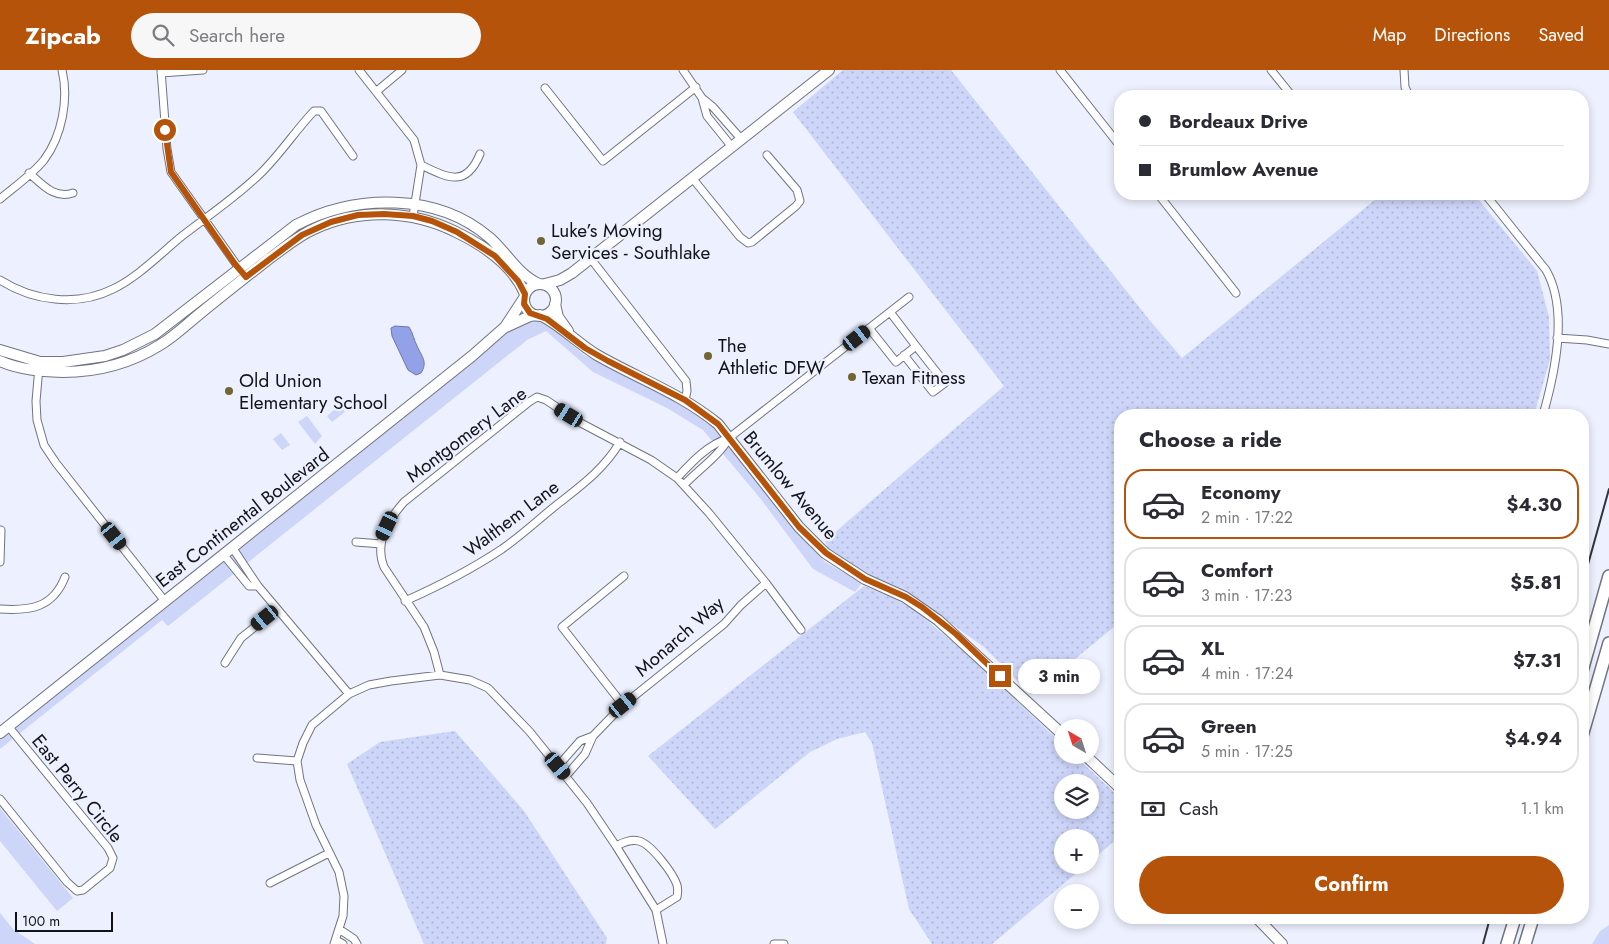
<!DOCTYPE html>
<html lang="en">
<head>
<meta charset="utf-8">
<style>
  :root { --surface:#fff; --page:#f7f7f7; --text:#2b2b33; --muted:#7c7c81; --line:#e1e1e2; --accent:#b45309 }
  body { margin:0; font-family:Jost,sans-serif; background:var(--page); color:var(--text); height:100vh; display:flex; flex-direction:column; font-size:19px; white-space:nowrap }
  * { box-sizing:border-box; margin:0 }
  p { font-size:16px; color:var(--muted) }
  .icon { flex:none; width:28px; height:28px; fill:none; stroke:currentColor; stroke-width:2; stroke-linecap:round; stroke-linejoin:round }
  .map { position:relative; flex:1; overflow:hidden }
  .panel { position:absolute; left:1114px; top:339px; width:475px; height:515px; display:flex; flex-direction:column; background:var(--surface); border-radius:20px; box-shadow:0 2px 8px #0003 }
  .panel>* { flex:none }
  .hud { position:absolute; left:1114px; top:20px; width:475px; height:110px; border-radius:20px; box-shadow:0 2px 8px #0003; display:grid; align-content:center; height:110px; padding:0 25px; background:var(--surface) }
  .needle { width:32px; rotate:321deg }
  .tools { position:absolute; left:1054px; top:649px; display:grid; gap:10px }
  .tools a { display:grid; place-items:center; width:45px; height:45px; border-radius:50%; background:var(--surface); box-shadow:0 2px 8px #0003; font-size:25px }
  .scale { position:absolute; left:15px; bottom:12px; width:98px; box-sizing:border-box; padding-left:5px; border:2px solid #121318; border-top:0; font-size:14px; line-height:18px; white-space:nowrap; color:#121318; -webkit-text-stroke:4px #edf0fe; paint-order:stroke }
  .end { position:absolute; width:22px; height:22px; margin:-11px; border:6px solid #b45309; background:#fff; box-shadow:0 0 0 2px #fff }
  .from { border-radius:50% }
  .bubble { position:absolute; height:35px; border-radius:18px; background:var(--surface); box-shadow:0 2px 8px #0003; font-size:16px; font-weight:700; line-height:35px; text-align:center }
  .car { position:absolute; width:15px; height:30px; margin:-15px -8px; border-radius:6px; box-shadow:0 0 4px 1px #0007; background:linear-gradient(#222 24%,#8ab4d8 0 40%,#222 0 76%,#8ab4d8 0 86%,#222 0) }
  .hud b { display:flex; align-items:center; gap:18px; height:48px; font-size:19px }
  .hud b+b { border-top:1px solid var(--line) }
  .hud i { width:12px; height:12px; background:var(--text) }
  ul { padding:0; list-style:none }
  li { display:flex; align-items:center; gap:15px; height:70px; margin:0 10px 8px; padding:0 15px; border:2px solid var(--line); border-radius:20px }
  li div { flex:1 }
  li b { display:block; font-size:19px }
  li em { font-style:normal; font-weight:700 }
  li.active { border-color:var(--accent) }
  li>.icon { width:45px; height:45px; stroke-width:1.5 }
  h2 { padding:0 25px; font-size:22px; line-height:60px }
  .pay { display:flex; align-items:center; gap:12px; height:55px; padding:0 25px; font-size:19px }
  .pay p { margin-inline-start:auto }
  .button { display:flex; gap:10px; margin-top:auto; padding:10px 25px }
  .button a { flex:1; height:58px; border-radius:30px; background:var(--accent); color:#fff; font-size:20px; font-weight:700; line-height:58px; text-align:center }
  header { display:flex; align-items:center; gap:30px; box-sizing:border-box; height:70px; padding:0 25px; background:var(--accent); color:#fff }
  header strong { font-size:24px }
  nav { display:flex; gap:28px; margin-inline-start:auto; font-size:18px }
  .search { width:350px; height:45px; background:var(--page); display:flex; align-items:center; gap:12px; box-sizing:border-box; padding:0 18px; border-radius:28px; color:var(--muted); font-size:19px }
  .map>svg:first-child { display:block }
  .grass { fill:url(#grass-dots); fill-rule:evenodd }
  .green { fill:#cdd5f9 }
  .water { fill:#93a1e8; stroke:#6c76aa }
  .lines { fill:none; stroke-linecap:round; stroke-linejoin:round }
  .minor-casing { stroke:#717480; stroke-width:9 }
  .secondary-casing { stroke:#717480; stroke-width:12 }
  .primary-casing { stroke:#717480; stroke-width:14 }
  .minor { stroke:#fff; stroke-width:7 }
  .secondary { stroke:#fff; stroke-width:10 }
  .primary { stroke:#fff; stroke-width:11 }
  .rail { stroke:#33343b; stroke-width:2 }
  .route { stroke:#b45309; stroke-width:6 }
  .poi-dot { fill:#726532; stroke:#edf0fe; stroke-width:2 }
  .labels { text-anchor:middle; stroke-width:4.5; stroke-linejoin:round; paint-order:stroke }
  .poi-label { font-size:19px; fill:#121318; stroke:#edf0fe; text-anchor:start }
  .street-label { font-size:19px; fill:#121318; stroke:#edf0fe }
</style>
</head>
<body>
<header>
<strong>Zipcab</strong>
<div class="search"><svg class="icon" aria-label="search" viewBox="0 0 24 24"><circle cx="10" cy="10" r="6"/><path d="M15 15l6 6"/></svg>Search here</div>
<nav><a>Map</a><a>Directions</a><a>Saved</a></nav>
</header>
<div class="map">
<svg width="1609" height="874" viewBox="0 0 1609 874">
  <defs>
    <pattern id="grass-dots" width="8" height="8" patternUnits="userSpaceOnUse" patternTransform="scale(1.25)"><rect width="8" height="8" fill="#cdd5f9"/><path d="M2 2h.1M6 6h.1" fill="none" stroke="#afb6d5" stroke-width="1.8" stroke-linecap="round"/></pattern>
  </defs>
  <rect width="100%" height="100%" fill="#edf0fe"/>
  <path class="grass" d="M 843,0 L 951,0 L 1151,252 L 1182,288 L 1382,124 L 1474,124 L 1537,201 L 1549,247 L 1550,289 L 1534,345 L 1120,345 L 1120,552 L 1031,625 L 984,577 L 911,525 L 854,499 L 829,480 L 825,471 L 1004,316 L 793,42 Z
    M 864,516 L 893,528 L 916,541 L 976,592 L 1062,674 L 1062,685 L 1074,685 L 1120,728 L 1120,766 L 1090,792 L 1090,768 L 1062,768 L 1062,795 L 1086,795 L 992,874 L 932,874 L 909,839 L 872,673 L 865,662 L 837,669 L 810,682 L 715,759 L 648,686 ZM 1062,712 L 1090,712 L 1090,740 L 1062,740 Z
    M 455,661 L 524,741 L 607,868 L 606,874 L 424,874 L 347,694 L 380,672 Z"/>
  <path class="green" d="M 539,248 C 557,257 568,273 584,285 L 695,341 L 714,355 L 801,466 L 825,492 L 862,513 L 855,522 L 813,499 L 760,428 L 703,360 L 667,338 L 593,302 L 546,261 L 527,270 L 168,556 L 162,550 L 0,679 L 0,668 L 516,255 Z
    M 340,335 L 345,342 L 332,352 L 327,346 Z
    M 307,346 L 322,366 L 315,374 L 298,352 Z
    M 281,363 L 290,375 L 282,380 L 273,369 Z
    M 0,738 L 73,828 L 57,841 L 0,771 Z
    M 0,843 L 13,859 L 35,874 L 0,874 Z
    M 1609,855 L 1609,874 L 1592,874 L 1600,861 Z"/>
  <path class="water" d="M 395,256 L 409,257 C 413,263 414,270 417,276 C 422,287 428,292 421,303 L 416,305 L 408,300 L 392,266 L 391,258 Z"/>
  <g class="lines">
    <g class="minor-casing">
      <path id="minor" d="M 161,0 L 167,79 L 171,102 L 241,201
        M 359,0 L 414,70 L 421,95 L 413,146
        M 683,0 L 702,28 L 707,46 L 732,77
        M 1060,0 L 1120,76
        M 1271,0 L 1292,26
        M 1404,0 L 1405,17 L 1409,26
        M 161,3 L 203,0
        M 545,18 L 603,91 L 696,17
        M 377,21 L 402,0
        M 702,28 L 713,37 L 742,70
        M 421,95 C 448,108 466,118 480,84
        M 29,103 C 43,115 54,129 73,123
        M 693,109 L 740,167 L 748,173 L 752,172 L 796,136 L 800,131 L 797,120 L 767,85
        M 1158,124 L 1236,223
        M 1485,124 L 1546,200 C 1569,240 1555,303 1543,345
        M 0,129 C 14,117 32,105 44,90 C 62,66 69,29 62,0
        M 591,189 L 686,311 L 687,321 L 685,330
        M 0,210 C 33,231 77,237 113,219 C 138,207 160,184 182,166 C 209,145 238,126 262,102 C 281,83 296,60 314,41 L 321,41 L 353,86
        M 869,258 L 896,292 L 916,276 L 890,242
        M 1557,268 L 1587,270 L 1609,274
        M 904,285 L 933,322 L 945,313 L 916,276
        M 39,297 L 36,331 L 37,350 L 44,375 L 56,393 L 164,530
        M 677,408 C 692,392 707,375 729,368 L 909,227
        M 684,415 C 698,400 719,386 729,368
        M 356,472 L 381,474
        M 232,477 L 258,516 L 349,624
        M 223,484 L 249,516 L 258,516
        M 0,492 L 1,460
        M 405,531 C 439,516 472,499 502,479 C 522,465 540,448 559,433 C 582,415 605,398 620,372
        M 0,539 C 30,541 53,538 65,507
        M 225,593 L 241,568 L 277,539
        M 440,605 L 434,582 L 424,557 L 384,497 C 374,473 388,450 404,432 L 529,332 L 537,327 L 546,330 L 579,352 L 651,390 L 677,408 L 709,443 L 766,513 L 801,560
        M 623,635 L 562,557 L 624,506
        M 257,688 L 297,691
        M 558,696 L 580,671 L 593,666
        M 566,706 L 585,684 L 593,666 L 623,635 L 724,554 L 741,535 L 766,513
        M 0,729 L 67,812 L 77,821 L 83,820 L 110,798 L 113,788 L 108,778 L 8,656
        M 616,776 C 624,772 631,769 639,771 C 651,774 673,803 677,815 C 678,819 678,822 677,827 L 656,840
        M 270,813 L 329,783
        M 339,859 L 354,869 L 357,874
        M 336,870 L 343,874
        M 334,874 L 343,846 L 344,826 L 339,802 L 316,755 L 300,710 L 297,691 L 303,673 L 312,655 L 349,624 L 369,615 L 391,611 L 440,605 L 470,610 L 488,618 L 530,662 L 587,733 L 616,776 L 656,840 L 663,874
        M 774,874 L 784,874"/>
    </g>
    <g class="secondary-casing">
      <path id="secondary" d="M 545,214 L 560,210 L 572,203 L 829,0
        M524 230a16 16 0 1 1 32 0a16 16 0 1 1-32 0Z
        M 555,234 L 558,247 L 568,261
        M 540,245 C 561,255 577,273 597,285 C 639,309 680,323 718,354 L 799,457 L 825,483 L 865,509 L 905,527 L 938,550 L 1062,664
        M 506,257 L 530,246 L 536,245
        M 0,280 L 40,292 L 63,292 L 105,286 L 123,280 L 155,264 L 296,155 C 355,124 437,122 490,168 C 506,182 519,206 539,214
        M 0,291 C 20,300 41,301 63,302 C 97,302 131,293 160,275 C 175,266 188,253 202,242 C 224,224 247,206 270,188 C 284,178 298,166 314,159 C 359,138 412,140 456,162 C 483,175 513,195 525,224
        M 0,663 L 472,286 L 505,257 L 524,228
        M 1085,685 L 1120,718
        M 1257,848 L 1282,874"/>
    </g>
    <g class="primary-casing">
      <path id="primary" d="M 1582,601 L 1609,506
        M 1582,666 L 1609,573
        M 1507,874 L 1515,848
        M 1525,874 L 1533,848"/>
    </g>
    <use href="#minor" class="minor"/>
    <use href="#secondary" class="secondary"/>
    <use href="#primary" class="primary"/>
    <path class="rail" d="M 1582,516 L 1609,419
      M 1483,874 L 1490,848"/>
  </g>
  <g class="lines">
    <path class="route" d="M 165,60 L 171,102 L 235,194 L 246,207 L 302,165 L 331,152 L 358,145 L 384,144 L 413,146 L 432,151 L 457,162 L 495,186 L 518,211 L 525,224 L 524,234 L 530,243 L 547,249 L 585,278 L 608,291 L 685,330 L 718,354 L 799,457 L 826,483 L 865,509 L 906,527 L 922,537 L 956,564 L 1000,606"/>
  </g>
  <g class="poi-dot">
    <circle cx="541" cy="171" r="5"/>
    <circle cx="708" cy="286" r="5"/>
    <circle cx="852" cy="307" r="5"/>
    <circle cx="229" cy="321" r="5"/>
  </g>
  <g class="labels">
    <g class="poi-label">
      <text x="551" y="167">Luke’s Moving<tspan x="551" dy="22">Services - Southlake</tspan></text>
      <text x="718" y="282">The<tspan x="718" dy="22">Athletic DFW</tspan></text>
      <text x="862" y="314">Texan Fitness</text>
      <text x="239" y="317">Old Union<tspan x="239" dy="22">Elementary School</tspan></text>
    </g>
    <g class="street-label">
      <text transform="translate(466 364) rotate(-37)" y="7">Montgomery Lane</text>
      <text transform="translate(791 415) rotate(50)" y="7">Brumlow Avenue</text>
      <text transform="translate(242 447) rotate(-38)" y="7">East Continental Boulevard</text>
      <text transform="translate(511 448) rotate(-37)" y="7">Walthem Lane</text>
      <text transform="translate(679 566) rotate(-41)" y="7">Monarch Way</text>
      <text transform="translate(78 718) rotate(51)" y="7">East Perry Circle</text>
    </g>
  </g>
</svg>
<div class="tools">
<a><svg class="needle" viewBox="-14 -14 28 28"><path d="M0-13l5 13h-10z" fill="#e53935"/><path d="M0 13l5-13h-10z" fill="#7c7c81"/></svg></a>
<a><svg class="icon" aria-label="layers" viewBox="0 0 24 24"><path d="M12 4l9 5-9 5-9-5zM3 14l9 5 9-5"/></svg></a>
<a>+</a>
<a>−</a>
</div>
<div class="scale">100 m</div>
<i class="end from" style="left:165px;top:60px"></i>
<i class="end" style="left:1000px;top:606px"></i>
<div class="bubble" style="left:1018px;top:589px;width:82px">3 min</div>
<i class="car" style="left:857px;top:268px;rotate:52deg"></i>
<i class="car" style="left:569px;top:345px;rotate:301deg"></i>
<i class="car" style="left:387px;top:456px;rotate:205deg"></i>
<i class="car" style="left:114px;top:466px;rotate:141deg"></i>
<i class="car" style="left:265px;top:548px;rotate:231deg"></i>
<i class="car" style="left:623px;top:635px;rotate:51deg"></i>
<i class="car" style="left:558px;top:696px;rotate:140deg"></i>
<div class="hud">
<b><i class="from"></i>Bordeaux Drive</b>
<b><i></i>Brumlow Avenue</b>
</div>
<section class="panel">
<h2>Choose a ride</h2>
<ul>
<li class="active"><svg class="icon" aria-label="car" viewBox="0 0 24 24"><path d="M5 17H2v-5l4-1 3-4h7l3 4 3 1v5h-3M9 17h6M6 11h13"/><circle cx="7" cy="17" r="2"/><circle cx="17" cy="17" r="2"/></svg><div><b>Economy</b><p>2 min · 17:22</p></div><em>$4.30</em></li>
<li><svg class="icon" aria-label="car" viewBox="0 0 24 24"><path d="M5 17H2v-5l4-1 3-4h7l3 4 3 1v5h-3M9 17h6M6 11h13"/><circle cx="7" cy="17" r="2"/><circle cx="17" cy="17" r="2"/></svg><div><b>Comfort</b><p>3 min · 17:23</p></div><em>$5.81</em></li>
<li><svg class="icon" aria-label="car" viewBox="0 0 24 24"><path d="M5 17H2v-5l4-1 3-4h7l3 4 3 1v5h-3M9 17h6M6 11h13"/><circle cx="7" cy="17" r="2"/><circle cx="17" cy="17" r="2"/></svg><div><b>XL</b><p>4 min · 17:24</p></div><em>$7.31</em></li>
<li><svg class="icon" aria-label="car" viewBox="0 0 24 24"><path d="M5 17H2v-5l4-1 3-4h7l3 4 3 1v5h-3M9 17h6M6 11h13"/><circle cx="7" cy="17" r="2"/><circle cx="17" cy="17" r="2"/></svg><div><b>Green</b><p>5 min · 17:25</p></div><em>$4.94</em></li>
</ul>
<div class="pay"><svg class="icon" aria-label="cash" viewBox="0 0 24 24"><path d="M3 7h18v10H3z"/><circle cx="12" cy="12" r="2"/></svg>Cash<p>1.1 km</p></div>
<div class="button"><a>Confirm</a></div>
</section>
</div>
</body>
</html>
